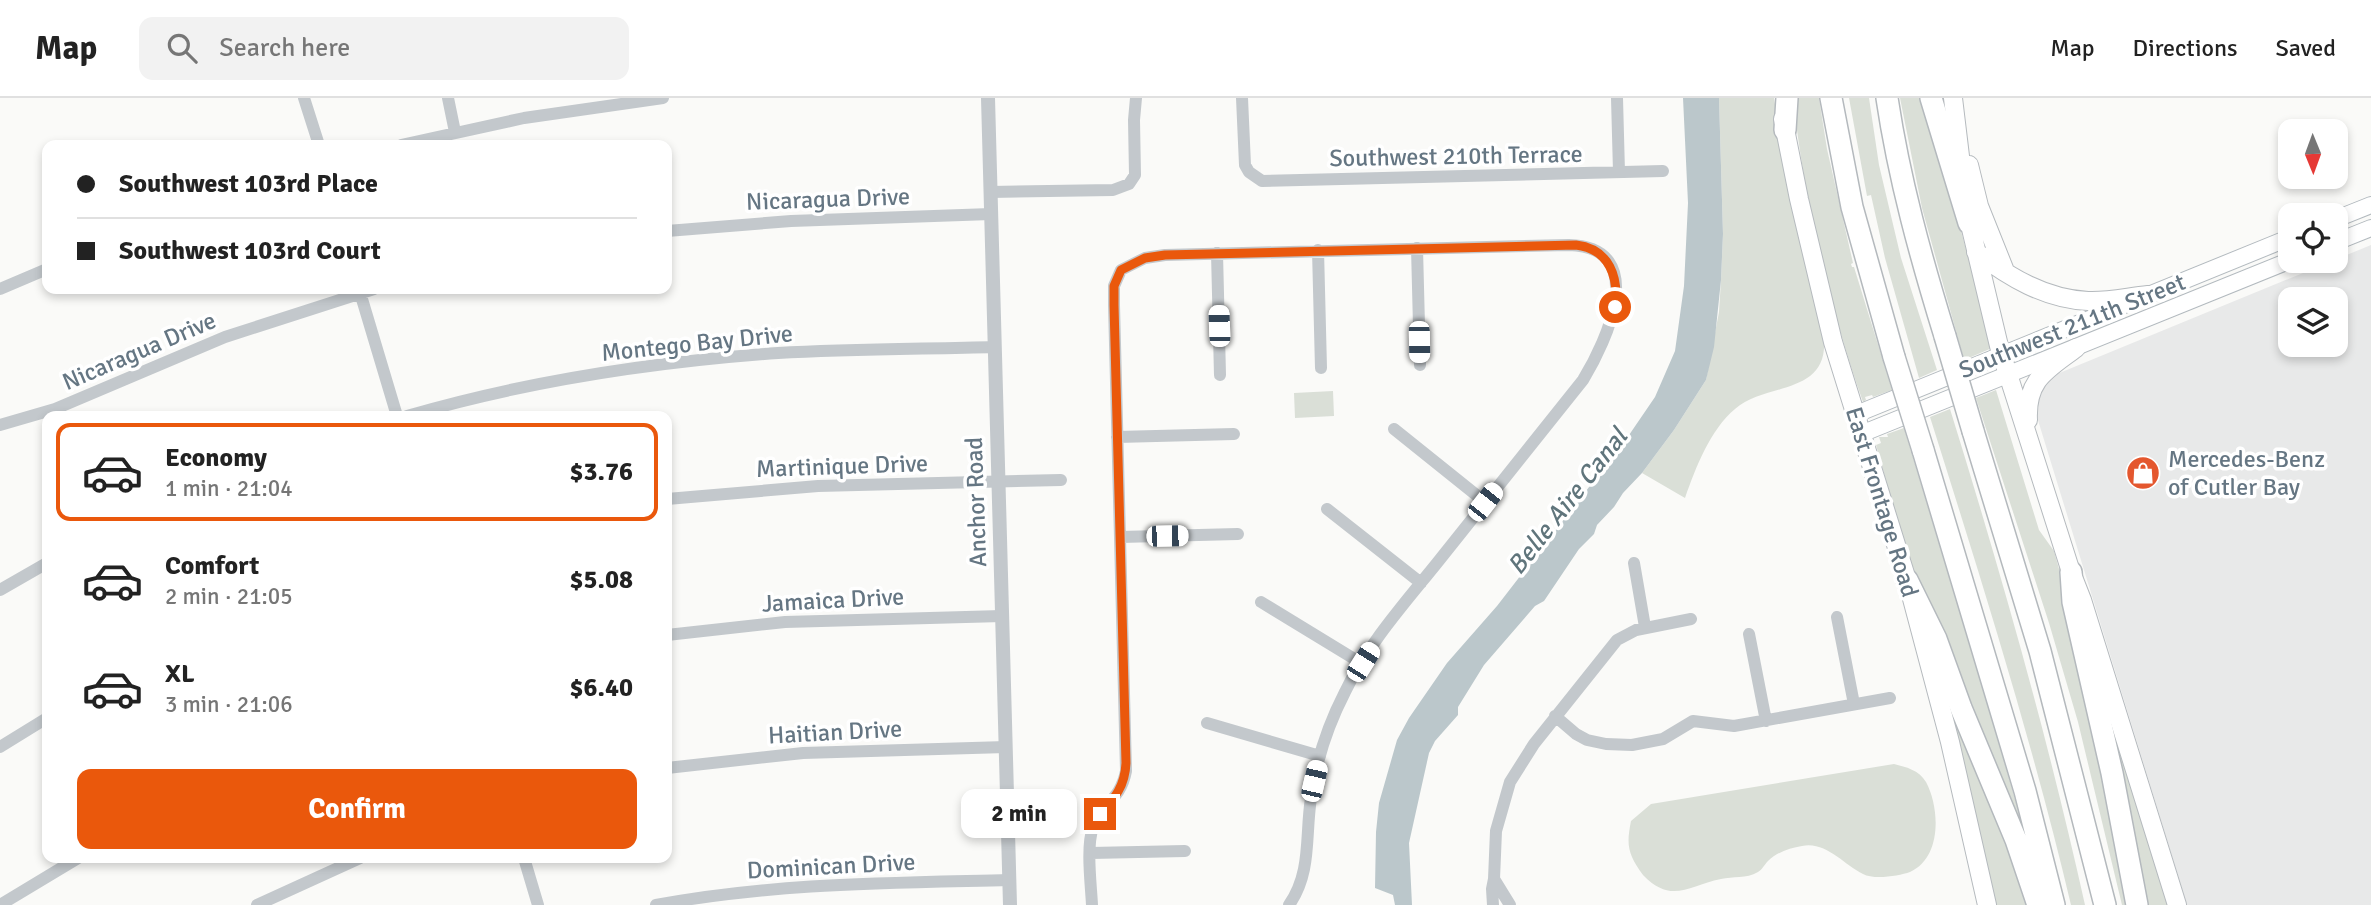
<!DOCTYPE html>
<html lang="en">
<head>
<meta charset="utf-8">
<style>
  :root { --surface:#fff; --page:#f2f2f2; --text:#222; --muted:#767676; --line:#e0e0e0; --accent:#ea580c }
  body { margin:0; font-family:Signika,sans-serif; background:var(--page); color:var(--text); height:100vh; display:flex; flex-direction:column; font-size:26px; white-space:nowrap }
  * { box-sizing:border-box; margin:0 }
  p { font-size:23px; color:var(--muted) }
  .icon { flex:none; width:38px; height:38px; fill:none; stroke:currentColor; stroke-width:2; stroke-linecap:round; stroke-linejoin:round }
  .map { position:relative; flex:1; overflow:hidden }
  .details { position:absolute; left:42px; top:313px; width:630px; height:452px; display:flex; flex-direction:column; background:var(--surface); border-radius:14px; box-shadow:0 4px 10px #0003 }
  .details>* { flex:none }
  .banner { position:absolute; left:42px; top:42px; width:630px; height:154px; border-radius:14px; box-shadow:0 4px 10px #0003; display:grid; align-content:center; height:154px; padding:0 35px; background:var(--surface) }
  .needle { width:46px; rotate:179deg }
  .controls { position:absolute; left:2278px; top:21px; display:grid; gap:14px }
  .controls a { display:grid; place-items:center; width:70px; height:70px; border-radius:14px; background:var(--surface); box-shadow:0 4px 10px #0003; font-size:35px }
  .end { position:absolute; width:32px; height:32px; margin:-16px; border:9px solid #ea580c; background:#fff; box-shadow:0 0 0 4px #fff }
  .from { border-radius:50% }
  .bubble { position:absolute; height:49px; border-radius:14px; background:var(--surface); box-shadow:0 4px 10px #0003; font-size:23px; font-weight:700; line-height:49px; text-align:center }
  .car { position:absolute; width:21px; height:42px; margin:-21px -10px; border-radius:9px; box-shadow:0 0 5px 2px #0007; background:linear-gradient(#fff 24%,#345 0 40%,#fff 0 76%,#345 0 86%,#fff 0) }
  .banner b { display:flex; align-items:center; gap:24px; height:66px; font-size:26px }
  .banner b+b { border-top:2px solid var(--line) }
  .banner i { width:18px; height:18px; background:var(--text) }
  ul { padding:12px 0 0; list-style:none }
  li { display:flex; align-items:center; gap:21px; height:98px; margin:0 14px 10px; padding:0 21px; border:4px solid transparent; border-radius:14px }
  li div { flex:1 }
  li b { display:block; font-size:26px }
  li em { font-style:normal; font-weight:700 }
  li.selected { border-color:var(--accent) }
  li>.icon { width:63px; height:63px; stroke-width:1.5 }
  .action { display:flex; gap:14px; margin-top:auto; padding:14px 35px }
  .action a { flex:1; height:80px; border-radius:14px; background:var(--accent); color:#fff; font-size:28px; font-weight:700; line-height:80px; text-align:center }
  header { display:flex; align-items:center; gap:42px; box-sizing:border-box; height:98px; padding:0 35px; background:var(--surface); border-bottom:2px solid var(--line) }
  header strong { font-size:33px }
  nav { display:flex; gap:38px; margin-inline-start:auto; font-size:24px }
  .search { width:490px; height:63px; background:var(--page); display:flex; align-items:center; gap:18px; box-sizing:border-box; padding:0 24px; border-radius:14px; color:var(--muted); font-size:26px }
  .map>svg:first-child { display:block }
  .built { fill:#e8e9e9; fill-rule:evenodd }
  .green { fill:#dadfd7 }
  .water { fill:#bbc7cb }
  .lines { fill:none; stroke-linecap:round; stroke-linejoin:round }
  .secondary-casing { stroke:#b3babf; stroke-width:18 }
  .primary-casing { stroke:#b5babe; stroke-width:20 }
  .motorway-casing { stroke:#b4b9bd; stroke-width:24 }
  .minor { stroke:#c3c8cc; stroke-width:12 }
  .tertiary { stroke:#c3c8cc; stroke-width:14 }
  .secondary { stroke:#fff; stroke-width:16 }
  .primary { stroke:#fff; stroke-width:18 }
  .motorway { stroke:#fff; stroke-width:21 }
  .motorway-bridge-casing { stroke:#b4b9bd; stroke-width:24; stroke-linecap:butt }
  .motorway-bridge { stroke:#fff; stroke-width:21 }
  .route { stroke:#ea580c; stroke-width:9 }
  .labels { text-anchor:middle; stroke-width:7; stroke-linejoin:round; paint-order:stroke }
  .street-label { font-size:24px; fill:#657683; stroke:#fff }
  .poi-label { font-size:24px; fill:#657683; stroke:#fff; text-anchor:start }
  .water-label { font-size:26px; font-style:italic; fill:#60757c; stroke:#fff }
</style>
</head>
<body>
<header>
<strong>Map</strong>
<div class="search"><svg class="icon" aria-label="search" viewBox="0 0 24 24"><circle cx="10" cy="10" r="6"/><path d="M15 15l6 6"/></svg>Search here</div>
<nav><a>Map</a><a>Directions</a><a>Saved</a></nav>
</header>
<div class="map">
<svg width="2371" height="807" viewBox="0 0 2371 807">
  <rect width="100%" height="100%" fill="#fafaf8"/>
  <path class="built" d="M 2371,147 L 2371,807 L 2187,807 L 2037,319 L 2036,304 L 2042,289 L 2057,276 ZM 2291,201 L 2336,201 L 2336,247 L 2291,247 Z"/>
  <path class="green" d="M 1719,0 L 1774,0 L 1792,110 L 1824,241 C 1828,298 1766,284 1735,311 C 1710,332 1696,369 1685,400 L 1642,375 L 1674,332 L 1706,282 L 1719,214 L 1721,182 L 1723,136 Z
    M 1793,0 L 1819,0 L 1827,51 L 1853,165 L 1851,166 L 1852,169 L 1854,169 L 1892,292 L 1873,299 L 1872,297 L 1865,299 L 1866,302 L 1863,304 C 1829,208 1804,100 1793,0 Z
    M 1849,0 L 1869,0 L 1879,67 L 1901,160 L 1937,272 L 1919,280 L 1885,160 L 1871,97 L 1867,98 Z
    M 1900,0 L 1926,0 L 1992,250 L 1964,262 L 1922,110 Z
    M 1996,292 L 2039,432 L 2054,453 L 2073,521 L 2133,807 L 2122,807 L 2078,624 L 2049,525 L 1976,300 Z
    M 1333,293 L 1334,318 L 1295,320 L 1294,295 Z
    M 1950,311 C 2001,475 2048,640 2085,807 L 2071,807 C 2032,642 1981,481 1930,319 Z
    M 1904,330 L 1991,617 L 2028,747 L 1929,513 L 1902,439 L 1876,347 L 1881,345 L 1879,339 L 1888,339 L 1887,336 Z
    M 2093,562 L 2169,807 L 2145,807 Z
    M 1958,613 L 2031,807 L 1995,807 L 1950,614 Z
    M 1894,666 C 1906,669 1919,672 1926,684 C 1940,710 1942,760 1910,774 C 1899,778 1874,782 1863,776 C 1844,767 1826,743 1802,748 C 1790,750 1777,754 1768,763 C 1764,767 1762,772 1758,774 C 1746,781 1733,778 1721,781 C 1689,787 1672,807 1643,777 C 1628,756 1626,748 1631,723 L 1651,706 Z"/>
  <path class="water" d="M 1683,0 L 1719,0 L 1723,136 L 1721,182 L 1714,249 L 1706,282 L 1674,332 L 1642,375 L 1623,395 L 1614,409 L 1597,427 L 1594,436 L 1579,451 L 1544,503 L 1535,508 L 1484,567 L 1458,609 L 1458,617 L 1435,643 L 1429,655 L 1409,745 L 1412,807 L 1395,807 L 1393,797 L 1375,790 L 1376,734 L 1379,705 L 1397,642 L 1409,620 L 1447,565 L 1497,508 L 1627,340 L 1655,299 L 1675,253 L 1684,188 L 1688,105 Z"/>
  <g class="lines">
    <g class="secondary-casing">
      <path id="secondary" d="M 2336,121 L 2371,107
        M 2336,144 L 2371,130
        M 1854,317 L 2291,139
        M 1861,336 L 2291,162"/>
    </g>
    <g class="primary-casing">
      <path id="primary" d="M 1953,0 L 1963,83
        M 1783,21 L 1799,101 L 1833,244 L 1907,482 L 1950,644 L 1987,807
        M 1969,67 L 1979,108 L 2005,173
        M 1967,114 L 1999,248 L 2071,474 L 2082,502 L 2177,807
        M 1976,154 C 2009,179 2045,201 2088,203 C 2108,204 2128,199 2148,197
        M 2028,322 C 2026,281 2047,272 2076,250"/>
    </g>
    <g class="motorway-casing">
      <path id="motorway" d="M 1831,0 L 1852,109 L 1894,259
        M 1887,0 C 1899,81 1921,160 1945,238
        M 1931,0 L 1969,125
        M 1785,32 L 1787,0
        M 1973,333 L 2040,553 L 2105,807
        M 1923,352 L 2025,693 L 2054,807
        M 2071,474 L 2073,504 L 2112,675 L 2137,807
        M 1907,482 L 1936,541 L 1961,610 L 2016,742 L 2038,807"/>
    </g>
    <path class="minor" d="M 304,0 L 319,47
      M 448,0 L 455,34
      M 1242,0 L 1245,67 L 1249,74 L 1262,83 L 1663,73
      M 1617,0 L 1619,74
      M 401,47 L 524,20 L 663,0
      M 990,94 L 1113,92 L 1129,86 L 1135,77 L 1134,22 L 1136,0
      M 667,133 L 791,123 L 991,116
      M 1417,150 L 1420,267
      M 1318,152 L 1321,270
      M 1217,155 L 1220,277
      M 0,191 L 47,171
      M 359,191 L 397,318
      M 407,318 C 527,283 653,264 778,255 C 850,251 923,251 995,249
      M 0,327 L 55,311 L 225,239 L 374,191
      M 1394,331 L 1485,404
      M 1117,339 L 1234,336
      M 667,401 L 818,388 L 1061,382
      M 1327,411 L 1421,485
      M 1120,439 L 1238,436
      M 1634,465 L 1645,529
      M 0,492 L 47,465
      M 1261,504 L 1361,565
      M 1837,519 L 1854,606
      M 1749,536 L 1766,623
      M 667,537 L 785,524 L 1002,518
      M 1555,618 L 1576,636 L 1587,642 L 1606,646 L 1632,647 L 1663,641 L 1693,623 L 1734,628 L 1890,600
      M 1207,625 L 1320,658
      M 0,649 L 47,620
      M 667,670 L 803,655 L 1006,649
      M 1091,755 L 1185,753
      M 524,760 L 538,807
      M 1494,781 L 1510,807
      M 0,807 L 78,760
      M 257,807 L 360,760
      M 656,807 C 773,785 890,785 1009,782
      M 1092,807 C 1091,786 1086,749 1093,729 C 1101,705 1120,704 1126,673 L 1114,207 L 1114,188 L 1121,172 L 1145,160 L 1165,157 L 1569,147 C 1650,149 1607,243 1583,282 C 1535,343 1486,404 1437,465 C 1404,506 1368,546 1345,594 C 1328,627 1316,663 1311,700 C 1305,738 1312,774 1289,807
      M 1493,807 L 1492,791 L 1494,781 L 1496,733 L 1510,684 L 1534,646 L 1617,542 L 1636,532 L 1691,521"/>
    <path class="tertiary" d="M 988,0 L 1010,807"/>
    <use href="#secondary" class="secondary"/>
    <use href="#primary" class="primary"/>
    <use href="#motorway" class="motorway"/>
    <g class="motorway-bridge-casing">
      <path id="motorway-bridge" d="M 1945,238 L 1973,333
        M 1894,259 L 1923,352"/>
    </g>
    <use href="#motorway-bridge" class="motorway-bridge"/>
  </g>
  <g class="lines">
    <path class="route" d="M 1100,716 C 1115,700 1125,688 1126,665 L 1114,207 L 1114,188 L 1121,172 L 1145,160 L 1165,157 L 1576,147 C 1610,151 1619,180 1615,209"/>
  </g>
  <defs>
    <g id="shop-disc" transform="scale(1.75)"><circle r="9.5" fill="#e4572e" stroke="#fff"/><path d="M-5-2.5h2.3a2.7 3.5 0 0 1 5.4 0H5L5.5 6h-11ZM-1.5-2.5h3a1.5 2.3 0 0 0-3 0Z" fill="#fff"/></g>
  </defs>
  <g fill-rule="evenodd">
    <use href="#shop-disc" x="2143" y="375"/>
  </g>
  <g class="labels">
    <g class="street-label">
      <text transform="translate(1456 58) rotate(-1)" y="8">Southwest 210th Terrace</text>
      <text transform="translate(828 101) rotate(-2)" y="8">Nicaragua Drive</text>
      <text transform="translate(2072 228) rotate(-22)" y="8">Southwest 211th Street</text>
      <text transform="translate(697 245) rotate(-6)" y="8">Montego Bay Drive</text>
      <text transform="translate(139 253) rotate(-23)" y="8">Nicaragua Drive</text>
      <text transform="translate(842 368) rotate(-2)" y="8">Martinique Drive</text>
      <text transform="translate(976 404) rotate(-92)" y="8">Anchor Road</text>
      <text transform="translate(1882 404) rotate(73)" y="8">East Frontage Road</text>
      <text transform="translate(833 502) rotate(-3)" y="8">Jamaica Drive</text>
      <text transform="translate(835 634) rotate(-3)" y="8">Haitian Drive</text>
      <text transform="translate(831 768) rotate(-3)" y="8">Dominican Drive</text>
    </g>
    <g class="poi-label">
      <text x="2168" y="369">Mercedes-Benz<tspan x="2168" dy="28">of Cutler Bay</tspan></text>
    </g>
    <g class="water-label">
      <text transform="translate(1567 403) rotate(-52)" y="9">Belle Aire Canal</text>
    </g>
  </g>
</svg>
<div class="controls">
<a><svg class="needle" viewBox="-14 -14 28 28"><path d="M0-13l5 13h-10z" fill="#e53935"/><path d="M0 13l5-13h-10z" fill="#767676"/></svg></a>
<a><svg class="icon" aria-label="locate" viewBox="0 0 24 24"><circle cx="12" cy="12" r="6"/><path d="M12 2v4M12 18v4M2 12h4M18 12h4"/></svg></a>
<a><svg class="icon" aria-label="layers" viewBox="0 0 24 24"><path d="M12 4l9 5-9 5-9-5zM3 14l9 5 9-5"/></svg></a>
</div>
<i class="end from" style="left:1615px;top:209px"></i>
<i class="end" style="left:1100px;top:716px"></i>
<div class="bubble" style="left:961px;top:691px;width:116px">2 min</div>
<i class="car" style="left:1219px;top:228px;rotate:358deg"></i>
<i class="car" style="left:1419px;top:244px;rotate:179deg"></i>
<i class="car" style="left:1485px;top:404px;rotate:38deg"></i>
<i class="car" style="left:1167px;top:438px;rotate:89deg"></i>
<i class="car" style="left:1363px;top:564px;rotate:32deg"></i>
<i class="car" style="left:1314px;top:683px;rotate:13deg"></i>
<div class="banner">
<b><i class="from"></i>Southwest 103rd Place</b>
<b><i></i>Southwest 103rd Court</b>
</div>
<section class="details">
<ul>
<li class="selected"><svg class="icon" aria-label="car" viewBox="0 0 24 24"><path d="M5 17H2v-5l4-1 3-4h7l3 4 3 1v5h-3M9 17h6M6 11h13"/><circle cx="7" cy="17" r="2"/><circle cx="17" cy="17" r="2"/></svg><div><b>Economy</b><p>1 min · 21:04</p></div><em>$3.76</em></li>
<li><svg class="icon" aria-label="car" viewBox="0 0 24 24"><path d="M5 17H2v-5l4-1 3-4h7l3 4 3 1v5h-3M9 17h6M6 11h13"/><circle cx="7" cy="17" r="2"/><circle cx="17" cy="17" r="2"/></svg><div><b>Comfort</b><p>2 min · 21:05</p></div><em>$5.08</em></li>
<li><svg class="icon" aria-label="car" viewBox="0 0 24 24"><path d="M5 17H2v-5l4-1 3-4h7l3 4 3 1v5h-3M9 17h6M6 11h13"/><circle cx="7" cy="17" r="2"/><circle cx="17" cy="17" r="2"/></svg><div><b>XL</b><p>3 min · 21:06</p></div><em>$6.40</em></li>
</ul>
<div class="action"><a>Confirm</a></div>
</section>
</div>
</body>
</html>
